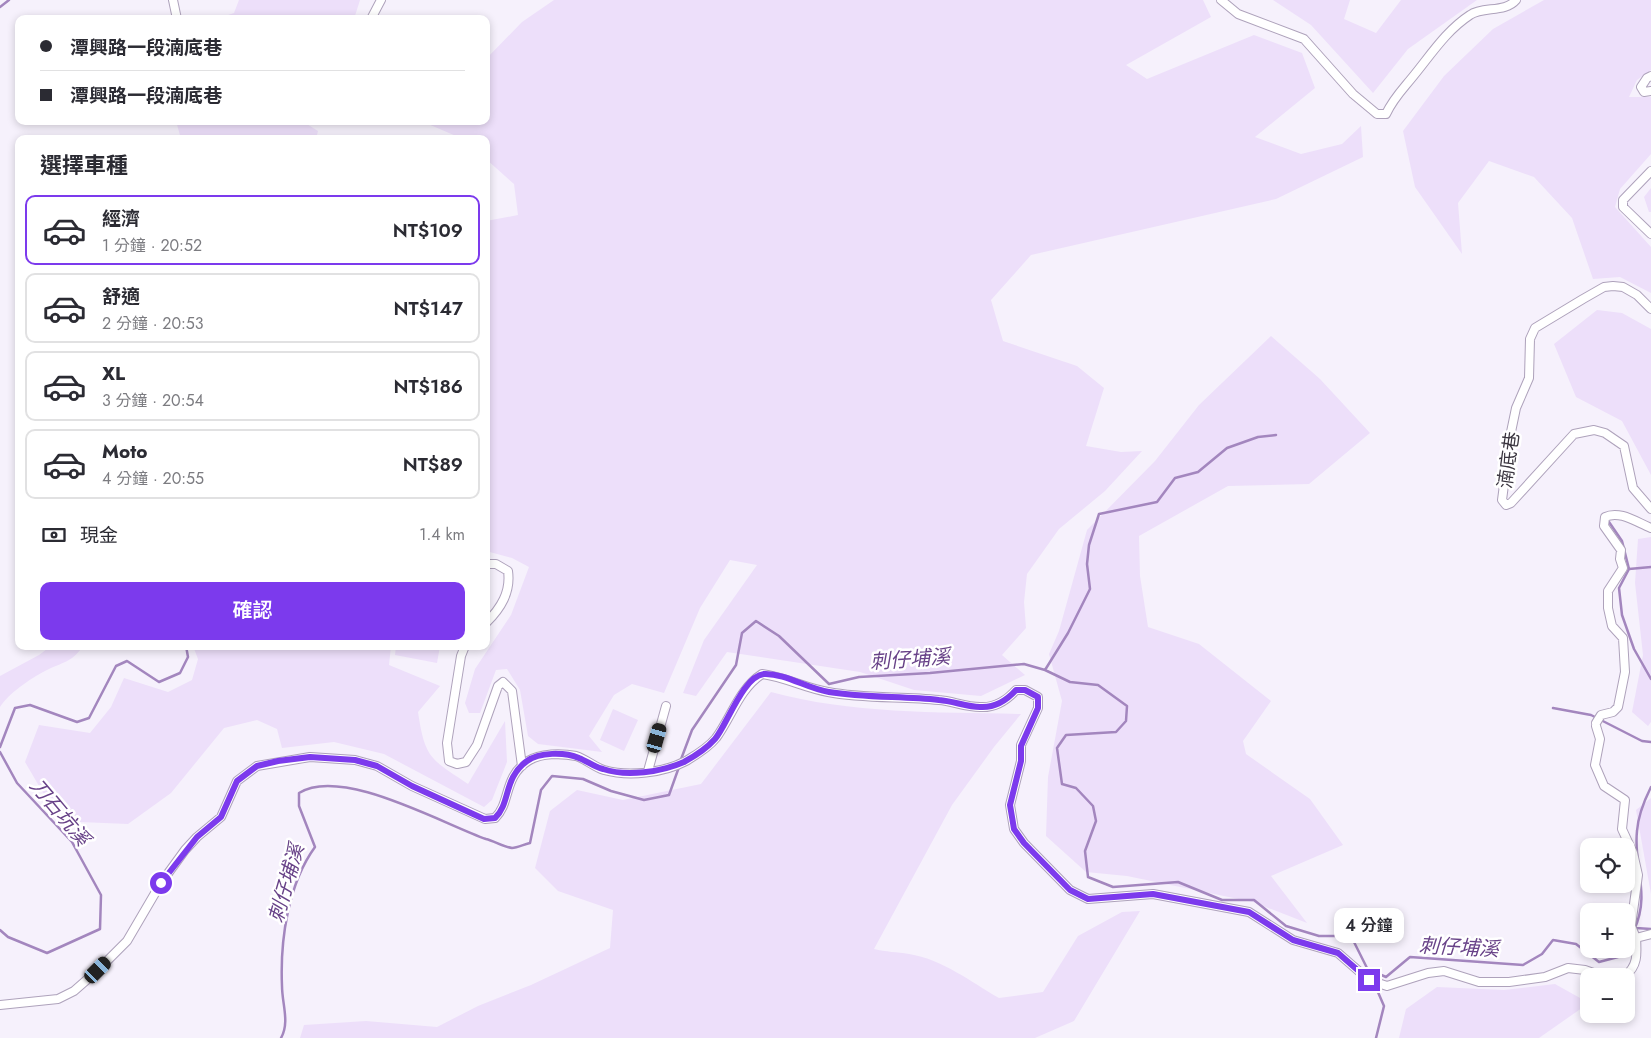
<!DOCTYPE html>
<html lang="zh-TW">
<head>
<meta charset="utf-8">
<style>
  :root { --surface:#fff; --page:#f2f2f3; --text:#2b2b33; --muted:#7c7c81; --line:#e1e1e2; --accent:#7c3aed }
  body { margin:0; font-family:Jost,"Noto Sans TC",sans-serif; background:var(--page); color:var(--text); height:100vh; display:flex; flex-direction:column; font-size:19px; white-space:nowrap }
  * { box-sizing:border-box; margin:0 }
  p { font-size:16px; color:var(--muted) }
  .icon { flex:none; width:28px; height:28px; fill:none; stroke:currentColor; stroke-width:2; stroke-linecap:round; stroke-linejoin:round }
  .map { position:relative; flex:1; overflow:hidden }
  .sheet { position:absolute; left:15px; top:135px; width:475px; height:515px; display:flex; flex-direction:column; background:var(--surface); border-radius:10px; box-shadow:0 2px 8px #0003 }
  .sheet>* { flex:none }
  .guide { position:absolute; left:15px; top:15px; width:475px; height:110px; border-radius:10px; box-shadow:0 2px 8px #0003; display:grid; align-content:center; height:110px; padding:0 25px; background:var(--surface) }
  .controls { position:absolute; left:1580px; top:838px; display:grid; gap:10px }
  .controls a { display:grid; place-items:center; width:55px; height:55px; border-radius:10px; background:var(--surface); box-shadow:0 2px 8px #0003; font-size:25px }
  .end { position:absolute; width:22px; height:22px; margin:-11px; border:6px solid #7c3aed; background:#fff; box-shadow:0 0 0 2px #fff }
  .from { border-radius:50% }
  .bubble { position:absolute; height:35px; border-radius:10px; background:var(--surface); box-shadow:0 2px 8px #0003; font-size:16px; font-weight:600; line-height:35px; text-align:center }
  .car { position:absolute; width:15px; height:30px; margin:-15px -8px; border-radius:6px; box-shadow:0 0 4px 1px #0007; background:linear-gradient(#222 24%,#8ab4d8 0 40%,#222 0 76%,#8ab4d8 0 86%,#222 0) }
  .guide b { display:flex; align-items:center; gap:18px; height:48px; font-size:19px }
  .guide b+b { border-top:1px solid var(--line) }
  .guide i { width:12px; height:12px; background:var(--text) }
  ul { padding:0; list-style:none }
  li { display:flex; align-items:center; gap:15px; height:70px; margin:0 10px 8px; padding:0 15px; border:2px solid var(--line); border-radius:10px }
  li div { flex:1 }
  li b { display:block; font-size:19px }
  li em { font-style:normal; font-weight:600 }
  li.active { border-color:var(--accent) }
  li>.icon { width:45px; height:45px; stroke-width:1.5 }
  h2 { padding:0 25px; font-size:22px; line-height:60px }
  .pay { display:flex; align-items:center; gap:12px; height:55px; padding:0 25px; font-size:19px }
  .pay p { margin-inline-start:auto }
  .action { display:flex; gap:10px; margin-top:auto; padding:10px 25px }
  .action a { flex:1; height:58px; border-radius:10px; background:var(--accent); color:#fff; font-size:20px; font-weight:600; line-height:58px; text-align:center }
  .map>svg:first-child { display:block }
  .green { fill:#eddffa }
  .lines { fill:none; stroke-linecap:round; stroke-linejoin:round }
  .stream { stroke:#a386be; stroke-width:2.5 }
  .minor-casing { stroke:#aea2bb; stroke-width:10 }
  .minor { stroke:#fff; stroke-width:8 }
  .route { stroke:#7c3aed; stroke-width:6 }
  .labels { text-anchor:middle; stroke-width:5; stroke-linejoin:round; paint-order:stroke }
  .street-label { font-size:19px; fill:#3a353f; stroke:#fff }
  .water-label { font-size:20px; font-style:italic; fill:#684288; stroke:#fff }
</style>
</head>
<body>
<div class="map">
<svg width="1651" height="1038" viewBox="0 0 1651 1038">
  <rect width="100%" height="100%" fill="#f6f1fc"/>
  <path class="green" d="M 239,0 L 360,0 L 354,19 L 216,19 L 234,13 Z
    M 554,0 L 1203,0 L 1211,17 L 1126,65 L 1147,79 L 1254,35 L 1302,53 L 1315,88 L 1255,137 L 1301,154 L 1342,144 L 1361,126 L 1363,157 L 1276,199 L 1031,255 L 991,300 L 1003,341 L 1077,366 L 1104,388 L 1086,446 L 1121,452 L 1142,451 L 1105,491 L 1059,529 L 1027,574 L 1024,602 L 1026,628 L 1002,655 L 1025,675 L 981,696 L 914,690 L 860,672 L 727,652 L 696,696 L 683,693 L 704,640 L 757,565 L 730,560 L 700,608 L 664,693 L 632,684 L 614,695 L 589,736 L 602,752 L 538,744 L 528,736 L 520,690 L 507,669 L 496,670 L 480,713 L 469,713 L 465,703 L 475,669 L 511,615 L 529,567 L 512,558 L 486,551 L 486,221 L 518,215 L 514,184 L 486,159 L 486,139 L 463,139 L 421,121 L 486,121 L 486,59 L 522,22 Z
    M 1273,0 L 1350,0 L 1344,19 L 1376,33 L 1401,0 L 1477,0 L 1408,49 L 1373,93 L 1311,25 Z
    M 1544,0 L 1651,0 L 1651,70 L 1637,80 L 1629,97 L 1651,97 L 1651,154 L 1620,189 L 1615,207 L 1651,247 L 1651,293 L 1620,277 L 1593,279 L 1572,218 L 1534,177 L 1489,161 L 1458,203 L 1462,254 L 1415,187 L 1403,131 L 1444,76 L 1493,29 Z
    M 176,121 L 302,121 L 318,131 L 316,139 L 181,139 Z
    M 1651,188 L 1651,212 L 1649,212 L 1644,197 Z
    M 1597,310 L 1622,313 L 1651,329 L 1651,475 L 1622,421 L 1576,397 L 1554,344 Z
    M 1271,336 L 1320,379 L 1370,433 L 1309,484 L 1228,486 L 1139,536 L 1140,576 L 1148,627 L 1199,644 L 1271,701 L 1243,741 L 1246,754 L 1310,799 L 1343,845 L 1271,876 L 1307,923 L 1253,902 L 1127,876 L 1086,872 L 1046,836 L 1048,777 L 1062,701 L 1049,654 L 1059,631 L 1087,530 L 1155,461 L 1199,405 Z
    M 1651,537 L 1651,722 L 1648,726 L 1632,712 L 1643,655 L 1635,583 L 1638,539 Z
    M 51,646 L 83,646 C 72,663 62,662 45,671 C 30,679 9,693 0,707 L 0,676 L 39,655 Z
    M 193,646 L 391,646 L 389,665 L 440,686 L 418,712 C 425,759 431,759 468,784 L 505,721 L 507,762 L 492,800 L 484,807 L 384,754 L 334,742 L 282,748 L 277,729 L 257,720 L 224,728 L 171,793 L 128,824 L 80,822 L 49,803 L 25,762 L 39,725 L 90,733 L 111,707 L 124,678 L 168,692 L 192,680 L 198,659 Z
    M 396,646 L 440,646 L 437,663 L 395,655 Z
    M 771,692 C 851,714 939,712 1021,714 L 994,747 L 952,805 L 874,949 C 886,952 897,952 909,954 C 942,959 971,982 999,998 L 1043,992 L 1078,936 L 1122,912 L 1140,911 L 1074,1021 L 1035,1038 L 300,1038 L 304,1025 L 366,1021 L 437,1027 L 478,1006 L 531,985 L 610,948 L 613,910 L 558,891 L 535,868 L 550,811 L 577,790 L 623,800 L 701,784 Z
    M 613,709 L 638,720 L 624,751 L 600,740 Z
    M 1651,798 L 1651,894 L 1636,810 Z
    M 1555,984 L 1589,1003 L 1539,1038 L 1399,1038 L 1406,1009 L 1437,987 L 1504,990 Z"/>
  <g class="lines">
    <path class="stream" d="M 0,7 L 9,0
      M 1609,522 L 1622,541 L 1629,569
      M 1651,567 L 1629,569 L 1619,588 L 1622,615 L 1634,649 L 1651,679
      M 1045,670 L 1068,633 L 1090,589 L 1087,564 L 1089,545 L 1099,514 L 1157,502 L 1175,478 L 1198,472 L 1227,448 L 1258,437 L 1276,435
      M 1553,708 L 1591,715 L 1642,741 L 1651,742
      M 0,747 L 15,708 L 30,705 L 77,722 L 89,718 L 116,666 L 127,661 L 159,682 L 180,673 L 188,657 L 186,646
      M 0,752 L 17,783 L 72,842 L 101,895 L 100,929 L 47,953 L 8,937 L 0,930
      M 680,762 L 692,730 L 736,665 L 742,633 L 756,621 L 779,636 L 829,684 L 859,677 L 930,673 L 1024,664 L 1045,670 L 1070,682 L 1098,685 L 1127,706 L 1126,721 L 1116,732 L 1066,735 L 1057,748 L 1062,784 L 1076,788 L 1093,806 L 1096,821 L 1085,851 L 1088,877 L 1113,887 L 1178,882 L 1222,900 L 1254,900 L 1286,926 L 1319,936 L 1336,936 L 1353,940 L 1372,978
      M 1636,928 L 1651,929
      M 1634,930 C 1651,894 1633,867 1637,831 C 1638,817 1645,799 1651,787
      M 1626,943 L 1631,934
      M 1370,970 L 1386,977 L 1410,957 L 1523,965 L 1542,954 L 1553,940 L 1576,944 L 1599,962 L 1618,957 L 1622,949
      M 1374,983 L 1384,1006 L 1376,1038
      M 281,1038 C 290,1022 282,1004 282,986 C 280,940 288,884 315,847 L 299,806 L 299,793 C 341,766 441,823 486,839 C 494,841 504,847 512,848 C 517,848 525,844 530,843 L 541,790 L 552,776 L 583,779 L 611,791 L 644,800 L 669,795 L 679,767"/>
    <g class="minor-casing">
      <path id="minor" d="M 173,0 L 177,19
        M 1221,0 L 1238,14 L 1304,39 L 1353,94 L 1377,114 L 1386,114 C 1394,97 1404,88 1415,74 C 1432,53 1447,30 1470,15 C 1483,6 1505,13 1516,0
        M 371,19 L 381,0
        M 1651,76 L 1647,78 L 1641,87 L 1644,92 L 1651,91
        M 1651,171 L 1623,200 L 1623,207 L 1651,234
        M 1651,309 L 1637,295 L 1623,287 L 1613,286 L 1604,287 L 1583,299 L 1535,328 L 1530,339 L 1529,378 L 1516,408 L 1511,432 L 1502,500 L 1506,505 L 1511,503 L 1574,434 L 1594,430 L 1605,433 L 1624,446 L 1633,488 L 1651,509
        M 486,623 C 501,608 511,592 508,571 L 496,564 L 486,564
        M 465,646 L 461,656 L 447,743 L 449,761 L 457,764 L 466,762 L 477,745 L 498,686 L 503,682 L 512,691 L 522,766
        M 1596,723 L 1601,715 L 1613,712 L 1618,707 L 1625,672 L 1623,638 L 1612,626 L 1608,608 L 1608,591 L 1623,568 L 1620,559 L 1621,550 L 1604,526 L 1605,517 C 1620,510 1636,522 1651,528
        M 1596,726 L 1600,739 L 1595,765 L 1604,786 L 1625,800 L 1622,829 L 1633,853 L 1638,875 L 1631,926 L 1636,938
        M 648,771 L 666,706
        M 1625,976 C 1638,966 1637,954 1636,938 L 1651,934
        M 0,1005 L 58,999 L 74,991 L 98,970 L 127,941 L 161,883 L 185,850 L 197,837 L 221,817 L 237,781 L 257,766 L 310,757 L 355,760 L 377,766 L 412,786 L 485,819 L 495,818 C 511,803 503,777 528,761 C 540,753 562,753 576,756 C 586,759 594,767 604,770 C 629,777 663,773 686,761 C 696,755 708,748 716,738 C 732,716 739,689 762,674 C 785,677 805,688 828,692 C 864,699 902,696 939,700 C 952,701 966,707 980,707 C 995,708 1007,700 1016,690 L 1025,690 L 1038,697 L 1038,708 L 1021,745 L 1021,761 L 1010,805 L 1014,829 L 1024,843 L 1070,890 L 1088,899 L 1153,894 L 1249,912 L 1293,940 L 1338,953 L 1369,980 L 1387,986 L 1428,973 L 1444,971 L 1479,982 L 1509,982 L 1545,977 L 1568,968 L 1585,970 L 1602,976"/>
    </g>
    <use href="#minor" class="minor"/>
  </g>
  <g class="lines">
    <path class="route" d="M 161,883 L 197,837 L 221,817 L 237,781 L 257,766 L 278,761 L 310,757 L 355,760 L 377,766 L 412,786 L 484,819 L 495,818 C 511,803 503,778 527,761 C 539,752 565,752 579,758 C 587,761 594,767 603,769 C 627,777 661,772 684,762 C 695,756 707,748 715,739 C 727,725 743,676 764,674 C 785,673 808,689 829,692 C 865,698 903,696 939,700 C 953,701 967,707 980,707 C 995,708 1007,700 1016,690 L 1025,690 L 1038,697 L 1038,708 L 1021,746 L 1021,761 L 1010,805 L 1014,829 L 1024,843 L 1070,890 L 1088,899 L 1153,894 L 1249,912 L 1293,940 L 1338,953 L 1369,980"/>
  </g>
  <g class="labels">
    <g class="street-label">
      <text transform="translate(1508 460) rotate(-82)" y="7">湳底巷</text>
    </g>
    <g class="water-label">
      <text transform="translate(910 659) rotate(-4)" y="7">刺仔埔溪</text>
      <text transform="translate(60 812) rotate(50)" y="7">刀石坑溪</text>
      <text transform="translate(286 883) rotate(-74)" y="7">刺仔埔溪</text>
      <text transform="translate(1459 947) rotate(3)" y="7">刺仔埔溪</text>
    </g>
  </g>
</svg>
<div class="controls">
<a><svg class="icon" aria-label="locate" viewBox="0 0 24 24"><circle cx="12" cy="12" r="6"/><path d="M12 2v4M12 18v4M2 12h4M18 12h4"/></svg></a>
<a>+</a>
<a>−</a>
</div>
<i class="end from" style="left:161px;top:883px"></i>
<i class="end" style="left:1369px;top:980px"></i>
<div class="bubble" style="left:1334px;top:908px;width:70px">4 分鐘</div>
<i class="car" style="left:657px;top:738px;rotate:16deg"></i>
<i class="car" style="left:98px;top:970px;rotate:45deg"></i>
<div class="guide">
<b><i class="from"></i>潭興路一段湳底巷</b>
<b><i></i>潭興路一段湳底巷</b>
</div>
<section class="sheet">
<h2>選擇車種</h2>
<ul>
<li class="active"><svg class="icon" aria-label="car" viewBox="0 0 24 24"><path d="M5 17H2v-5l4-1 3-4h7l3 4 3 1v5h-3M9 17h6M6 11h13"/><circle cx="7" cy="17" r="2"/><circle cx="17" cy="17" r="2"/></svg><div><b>經濟</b><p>1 分鐘 · 20:52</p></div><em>NT$109</em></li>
<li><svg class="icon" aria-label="car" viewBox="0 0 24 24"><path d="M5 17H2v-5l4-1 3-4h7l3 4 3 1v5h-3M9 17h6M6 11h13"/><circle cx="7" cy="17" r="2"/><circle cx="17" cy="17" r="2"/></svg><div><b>舒適</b><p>2 分鐘 · 20:53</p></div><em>NT$147</em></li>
<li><svg class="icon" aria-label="car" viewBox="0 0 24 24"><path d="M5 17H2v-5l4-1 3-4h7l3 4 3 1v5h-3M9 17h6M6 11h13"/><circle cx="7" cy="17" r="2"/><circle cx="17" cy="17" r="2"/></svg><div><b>XL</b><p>3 分鐘 · 20:54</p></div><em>NT$186</em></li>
<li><svg class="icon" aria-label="car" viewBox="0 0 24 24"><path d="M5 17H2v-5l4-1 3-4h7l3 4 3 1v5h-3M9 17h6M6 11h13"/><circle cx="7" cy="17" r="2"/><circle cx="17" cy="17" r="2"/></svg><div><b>Moto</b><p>4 分鐘 · 20:55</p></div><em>NT$89</em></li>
</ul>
<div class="pay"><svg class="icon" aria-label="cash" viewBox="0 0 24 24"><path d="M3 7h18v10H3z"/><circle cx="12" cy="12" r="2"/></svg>現金<p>1.4 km</p></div>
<div class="action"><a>確認</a></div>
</section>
</div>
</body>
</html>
